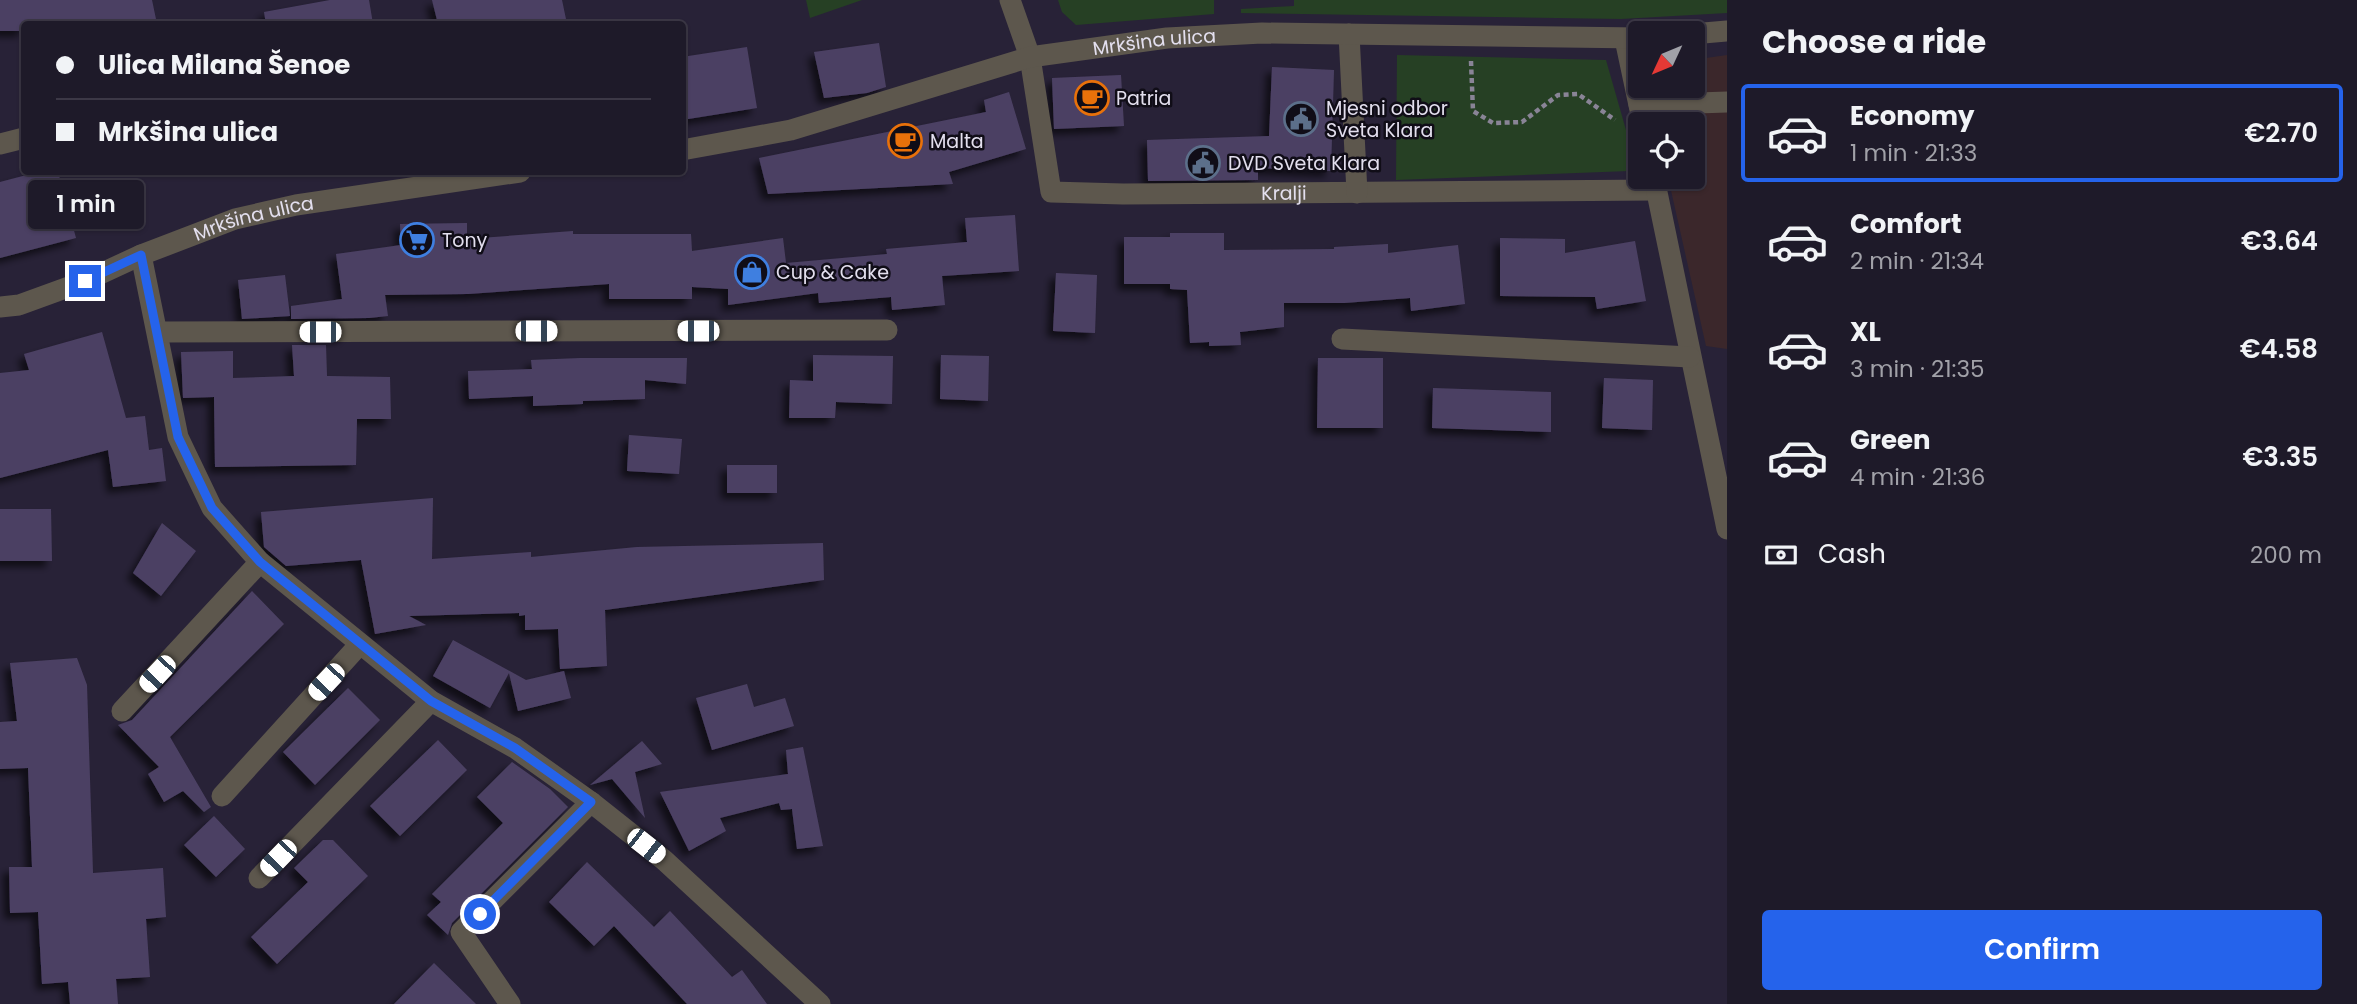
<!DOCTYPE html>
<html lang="en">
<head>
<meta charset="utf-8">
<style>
  :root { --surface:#1e1a29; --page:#2b2735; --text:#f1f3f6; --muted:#a1a1a8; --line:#3c3846; --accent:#2563eb }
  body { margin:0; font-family:Poppins,sans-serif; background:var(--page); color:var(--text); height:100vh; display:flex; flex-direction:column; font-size:26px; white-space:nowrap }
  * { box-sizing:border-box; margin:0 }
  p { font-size:23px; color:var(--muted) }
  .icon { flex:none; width:38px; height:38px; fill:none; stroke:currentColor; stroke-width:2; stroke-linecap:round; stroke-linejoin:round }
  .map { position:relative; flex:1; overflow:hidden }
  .side { display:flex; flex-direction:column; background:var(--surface); width:630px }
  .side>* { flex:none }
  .guide { position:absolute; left:21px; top:21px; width:665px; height:154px; border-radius:7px; box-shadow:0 2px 5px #0004,0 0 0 2px var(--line); display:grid; align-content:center; height:154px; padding:0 35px; background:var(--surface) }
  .needle { width:46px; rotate:226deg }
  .fabs { position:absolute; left:1628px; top:21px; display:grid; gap:14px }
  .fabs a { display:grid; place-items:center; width:77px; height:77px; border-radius:7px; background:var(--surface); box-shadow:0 2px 5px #0004,0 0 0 2px var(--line); font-size:35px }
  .end { position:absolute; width:32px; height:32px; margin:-16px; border:9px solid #2563eb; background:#fff; box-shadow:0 0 0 4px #fff }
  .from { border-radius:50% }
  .bubble { position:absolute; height:49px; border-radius:7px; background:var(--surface); box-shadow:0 2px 5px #0004,0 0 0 2px var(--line); font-size:23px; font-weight:600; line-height:49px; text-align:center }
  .car { position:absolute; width:21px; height:42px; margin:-21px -10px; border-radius:9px; box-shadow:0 0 5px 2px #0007; background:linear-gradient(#fff 24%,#345 0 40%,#fff 0 76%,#345 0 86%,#fff 0) }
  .guide b { display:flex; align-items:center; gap:24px; height:66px; font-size:26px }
  .guide b+b { border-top:2px solid var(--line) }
  .guide i { width:18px; height:18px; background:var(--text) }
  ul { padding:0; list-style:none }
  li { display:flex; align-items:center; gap:21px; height:98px; margin:0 14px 10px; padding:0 21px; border:4px solid transparent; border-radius:7px }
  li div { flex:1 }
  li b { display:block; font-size:26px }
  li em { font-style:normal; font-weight:600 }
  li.selected { border-color:var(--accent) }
  li>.icon { width:63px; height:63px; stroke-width:1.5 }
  h2 { padding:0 35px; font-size:32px; line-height:84px }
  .pay { display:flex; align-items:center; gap:18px; height:77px; padding:0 35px; font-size:26px }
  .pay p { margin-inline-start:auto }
  .primary-button { display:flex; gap:14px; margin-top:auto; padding:14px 35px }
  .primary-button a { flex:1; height:80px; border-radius:7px; background:var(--accent); color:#fff; font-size:28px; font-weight:600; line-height:80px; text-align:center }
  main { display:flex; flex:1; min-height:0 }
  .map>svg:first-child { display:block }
  .education { fill:#3b272b }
  .green { fill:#264024 }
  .building { fill:#4c4164; filter:url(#shadow) }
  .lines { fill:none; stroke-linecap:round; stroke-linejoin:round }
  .path { stroke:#898496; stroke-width:4.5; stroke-dasharray:5 3.5; stroke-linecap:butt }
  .minor { stroke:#5d574d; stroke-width:21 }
  .route { stroke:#2563eb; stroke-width:9 }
  .labels { text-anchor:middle; stroke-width:5; stroke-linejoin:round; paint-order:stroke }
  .street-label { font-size:19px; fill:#e3dfee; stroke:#100d17 }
  .poi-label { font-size:19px; fill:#e3dfee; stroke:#100d17; text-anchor:start }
</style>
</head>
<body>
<main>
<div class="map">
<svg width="1727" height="1004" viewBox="0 0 1727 1004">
  <defs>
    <filter id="shadow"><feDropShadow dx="-6" dy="6" stdDeviation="3.5" flood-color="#0009"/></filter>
  </defs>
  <rect width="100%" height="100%" fill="#282237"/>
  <path class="education" d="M 1727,55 L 1727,349 L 1706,346 L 1668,177 L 1692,177 L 1692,124 L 1656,124 L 1647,86 L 1692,86 L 1692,60 Z"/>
  <path class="green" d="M 806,0 L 862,0 L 810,18 Z
    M 1058,0 L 1214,0 L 1214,14 L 1076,25 L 1062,12 Z
    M 1294,0 L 1727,0 L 1727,13 L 1621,19 L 1241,13 L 1241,9 L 1294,6 Z
    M 1397,55 L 1606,60 L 1636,165 L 1629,171 L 1396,180 Z"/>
  <path class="building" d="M 0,0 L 152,0 L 157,24 L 24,24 L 24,31 L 0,31 Z
    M 330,0 L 369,0 L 373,24 L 266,24 L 264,12 Z
    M 432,0 L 562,0 L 567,24 L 438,24 Z
    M 879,43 L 886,87 L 867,93 L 824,98 L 814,52 Z
    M 747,47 L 757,108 L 682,120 L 682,57 Z
    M 1272,67 L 1334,70 L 1331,171 L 1258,168 L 1258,180 L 1148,181 L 1147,140 L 1269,136 Z
    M 1121,75 L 1124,126 L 1054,129 L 1052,78 Z
    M 1009,92 L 1026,149 L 949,172 L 953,184 L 768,194 L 759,158 L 986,112 L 984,100 Z
    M 38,172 L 58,172 L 76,238 L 0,258 L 0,182 Z
    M 1015,215 L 1019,271 L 942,276 L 945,305 L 892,310 L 891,297 L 819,303 L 818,293 L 728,305 L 728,289 L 692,287 L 692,299 L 609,299 L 609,284 L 468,294 L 385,295 L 388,316 L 369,318 L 291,319 L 291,306 L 342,299 L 336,254 L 401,245 L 400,224 L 467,223 L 467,239 L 573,231 L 573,234 L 691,234 L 692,251 L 783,238 L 786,263 L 887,254 L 886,249 L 967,242 L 965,218 Z
    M 1170,233 L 1224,233 L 1224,250 L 1334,249 L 1334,247 L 1388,244 L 1388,253 L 1458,245 L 1465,304 L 1411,311 L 1410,298 L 1344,303 L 1284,303 L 1284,327 L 1240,332 L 1241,345 L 1209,346 L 1209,342 L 1190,343 L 1187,290 L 1170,289 L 1170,284 L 1124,284 L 1124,237 L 1170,237 Z
    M 1500,238 L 1565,239 L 1565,253 L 1635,241 L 1646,301 L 1597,309 L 1595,297 L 1500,296 Z
    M 1056,273 L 1097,275 L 1095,333 L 1053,331 Z
    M 285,275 L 290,316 L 242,319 L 238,280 Z
    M 102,332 L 126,418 L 145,416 L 149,450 L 162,448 L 166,481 L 113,487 L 108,450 L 0,478 L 0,373 L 29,370 L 24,354 Z
    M 292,345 L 326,345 L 327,376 L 390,377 L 391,419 L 357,419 L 356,465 L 215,467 L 214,397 L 183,398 L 181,352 L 233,351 L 233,378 L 294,376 Z
    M 813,355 L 893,356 L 892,404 L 836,402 L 835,418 L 789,418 L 790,380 L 813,381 Z
    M 941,355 L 989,356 L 988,401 L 940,399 Z
    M 581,358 L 687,358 L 686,384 L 645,380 L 645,399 L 583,401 L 583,404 L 533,406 L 533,396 L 469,399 L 468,371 L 532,369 L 531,360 Z
    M 1318,358 L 1383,358 L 1383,428 L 1317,428 Z
    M 1604,378 L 1653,380 L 1652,430 L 1602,428 Z
    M 1433,388 L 1551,392 L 1551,432 L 1432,428 Z
    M 629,435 L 682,439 L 679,474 L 627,471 Z
    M 727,465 L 777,465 L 777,493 L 727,493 Z
    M 433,498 L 432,559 L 531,552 L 531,557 L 637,547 L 823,543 L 824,580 L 605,610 L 607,666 L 560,669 L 558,629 L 525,630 L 525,615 L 519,616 L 519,613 L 409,616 L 426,625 L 375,634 L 361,560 L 286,566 L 264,547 L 261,512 Z
    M 0,509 L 51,509 L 52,561 L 0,561 Z
    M 162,523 L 196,551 L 161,596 L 133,573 Z
    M 252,591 L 284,624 L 170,737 L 211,807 L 204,812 L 183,791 L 164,802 L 148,774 L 159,767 L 118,725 L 132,720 Z
    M 453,640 L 526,680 L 564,671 L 571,698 L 518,711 L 509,673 L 490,708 L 433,676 Z
    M 77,658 L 87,685 L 93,873 L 163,868 L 166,917 L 146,919 L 150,977 L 116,979 L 118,1004 L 70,1004 L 68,982 L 42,984 L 38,912 L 10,913 L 9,867 L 32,867 L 28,768 L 0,769 L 0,722 L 17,721 L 10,663 Z
    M 747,684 L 754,707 L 785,698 L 794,726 L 712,750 L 696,698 Z
    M 348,688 L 380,720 L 315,785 L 283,752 Z
    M 438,740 L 467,770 L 400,836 L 370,806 Z
    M 642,741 L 662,764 L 635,772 L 645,818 L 612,779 L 590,785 Z
    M 803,747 L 823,846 L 797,849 L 792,809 L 781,810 L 779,803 L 720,818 L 726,831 L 689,851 L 660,792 L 788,774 L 786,750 Z
    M 512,762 L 550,789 L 568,807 L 452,923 L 448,935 L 427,915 L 441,902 L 432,894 L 503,823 L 477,797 Z
    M 214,816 L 245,849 L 216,877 L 184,845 Z
    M 323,840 L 333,840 L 368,876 L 277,964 L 251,937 L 308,882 L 294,868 Z
    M 587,862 L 654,927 L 670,911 L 732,977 L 742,970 L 767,1004 L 687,1004 L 614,926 L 594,946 L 549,902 Z
    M 434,963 L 476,1004 L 394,1004 Z"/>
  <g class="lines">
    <path class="path" d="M 1471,61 L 1473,111 L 1493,123 L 1522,122 L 1558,95 L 1578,94 L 1615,120"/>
    <g class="minor">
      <path id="s1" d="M 1010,0 L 1030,57 L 1051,192 L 1123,194 L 1656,190"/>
      <path d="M 1349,34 L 1357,193"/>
      <path d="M 1692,34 L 1727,31"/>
      <path d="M 1625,39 L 1643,124"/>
      <path d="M 1639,105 L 1727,102"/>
      <path d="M 0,144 L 24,138"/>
      <path id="s2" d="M 682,150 L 791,130 L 1030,57 L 1167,38 L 1262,33 L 1640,38"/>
      <path d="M 1654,178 L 1727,529"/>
      <path d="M 141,255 L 178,437 L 212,508 L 260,562 L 431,701 L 515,748 L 591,802 L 664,860 L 820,1004"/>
      <path id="s3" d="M 0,307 L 19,305 L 85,281 L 141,255 L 235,219 L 296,205 L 520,172"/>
      <path d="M 158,332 L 887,330"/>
      <path d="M 1342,339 L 1690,357"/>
      <path d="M 122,711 L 260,562"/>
      <path d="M 222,796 L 360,644"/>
      <path d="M 259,878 L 431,701"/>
      <path d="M 510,1004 L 461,932 L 591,802"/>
    </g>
  </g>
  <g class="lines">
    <path class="route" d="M 85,281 L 141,255 L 178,437 L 212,508 L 260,562 L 431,701 L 515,748 L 591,802 L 480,914"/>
  </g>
  <defs>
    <g id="cafe-ring" transform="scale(1.75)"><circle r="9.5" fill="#100d17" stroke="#e8710a" stroke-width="1.5"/><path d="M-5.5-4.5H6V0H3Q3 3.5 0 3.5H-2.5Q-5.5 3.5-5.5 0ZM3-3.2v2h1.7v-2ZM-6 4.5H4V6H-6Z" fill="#e8710a"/></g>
    <g id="civic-ring" transform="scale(1.75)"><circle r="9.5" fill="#100d17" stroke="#5c6f8a" stroke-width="1.5"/><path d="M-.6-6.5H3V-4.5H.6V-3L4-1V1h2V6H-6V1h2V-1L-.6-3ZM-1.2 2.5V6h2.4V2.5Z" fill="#5c6f8a"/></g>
    <g id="supermarket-ring" transform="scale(1.75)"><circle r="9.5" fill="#100d17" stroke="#3f7fe0" stroke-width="1.5"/><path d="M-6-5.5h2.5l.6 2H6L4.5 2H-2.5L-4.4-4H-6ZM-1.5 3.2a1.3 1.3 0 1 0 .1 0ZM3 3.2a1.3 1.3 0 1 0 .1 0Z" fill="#3f7fe0"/></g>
    <g id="shop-ring" transform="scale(1.75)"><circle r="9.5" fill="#100d17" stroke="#3f7fe0" stroke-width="1.5"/><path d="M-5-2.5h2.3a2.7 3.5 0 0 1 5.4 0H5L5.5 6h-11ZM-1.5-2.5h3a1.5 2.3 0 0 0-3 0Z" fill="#3f7fe0"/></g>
  </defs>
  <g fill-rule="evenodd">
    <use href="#cafe-ring" x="1092" y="98"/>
    <use href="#civic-ring" x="1301" y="119"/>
    <use href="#cafe-ring" x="905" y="141"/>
    <use href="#civic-ring" x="1203" y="163"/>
    <use href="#supermarket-ring" x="417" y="240"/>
    <use href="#shop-ring" x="752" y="272"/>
  </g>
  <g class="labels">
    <g class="street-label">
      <text dy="7" stroke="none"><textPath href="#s2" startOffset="486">Mrkšina ulica</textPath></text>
      <text dy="7" stroke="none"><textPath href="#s1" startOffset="430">Kralji</textPath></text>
      <text dy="7" stroke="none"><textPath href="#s3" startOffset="270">Mrkšina ulica</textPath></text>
    </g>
    <g class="poi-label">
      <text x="1116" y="105">Patria</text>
      <text x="1326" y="115">Mjesni odbor<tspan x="1326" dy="22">Sveta Klara</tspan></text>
      <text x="930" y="148">Malta</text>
      <text x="1228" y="170">DVD Sveta Klara</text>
      <text x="442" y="247">Tony</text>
      <text x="776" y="279">Cup &amp; Cake</text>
    </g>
  </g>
</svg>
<div class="fabs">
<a><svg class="needle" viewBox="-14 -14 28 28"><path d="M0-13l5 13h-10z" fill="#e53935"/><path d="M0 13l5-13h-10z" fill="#a1a1a8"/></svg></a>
<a><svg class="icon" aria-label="locate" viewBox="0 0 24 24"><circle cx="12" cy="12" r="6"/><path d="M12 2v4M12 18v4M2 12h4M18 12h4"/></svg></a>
</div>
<i class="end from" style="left:480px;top:914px"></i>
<i class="end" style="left:85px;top:281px"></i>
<div class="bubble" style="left:28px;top:180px;width:116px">1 min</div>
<i class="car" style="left:536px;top:331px;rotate:90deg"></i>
<i class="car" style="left:698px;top:331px;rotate:270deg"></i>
<i class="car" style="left:320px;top:332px;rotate:270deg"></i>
<i class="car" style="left:157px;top:674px;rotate:223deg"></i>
<i class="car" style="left:326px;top:682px;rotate:223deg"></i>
<i class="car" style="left:646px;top:846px;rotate:128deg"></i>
<i class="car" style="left:278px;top:858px;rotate:224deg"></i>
<div class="guide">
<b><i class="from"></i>Ulica Milana Šenoe</b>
<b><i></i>Mrkšina ulica</b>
</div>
</div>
<section class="side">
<h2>Choose a ride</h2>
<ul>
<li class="selected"><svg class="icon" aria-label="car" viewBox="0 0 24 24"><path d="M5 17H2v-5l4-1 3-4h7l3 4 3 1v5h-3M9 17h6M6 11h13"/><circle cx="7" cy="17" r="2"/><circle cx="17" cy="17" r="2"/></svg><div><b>Economy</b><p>1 min · 21:33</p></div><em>€2.70</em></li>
<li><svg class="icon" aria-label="car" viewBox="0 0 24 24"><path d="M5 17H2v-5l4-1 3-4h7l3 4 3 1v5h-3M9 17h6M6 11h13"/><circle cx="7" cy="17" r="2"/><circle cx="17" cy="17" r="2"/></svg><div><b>Comfort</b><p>2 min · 21:34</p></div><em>€3.64</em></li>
<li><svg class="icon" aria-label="car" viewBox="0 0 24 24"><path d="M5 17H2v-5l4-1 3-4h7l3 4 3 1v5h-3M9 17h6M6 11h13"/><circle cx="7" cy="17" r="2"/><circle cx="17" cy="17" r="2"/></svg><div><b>XL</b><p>3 min · 21:35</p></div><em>€4.58</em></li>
<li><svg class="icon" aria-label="car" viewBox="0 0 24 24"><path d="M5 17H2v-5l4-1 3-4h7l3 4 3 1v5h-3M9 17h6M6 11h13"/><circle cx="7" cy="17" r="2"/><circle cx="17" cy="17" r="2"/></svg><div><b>Green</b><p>4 min · 21:36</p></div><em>€3.35</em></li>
</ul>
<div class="pay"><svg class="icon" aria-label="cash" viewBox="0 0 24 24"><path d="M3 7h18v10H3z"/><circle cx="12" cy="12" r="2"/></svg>Cash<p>200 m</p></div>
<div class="primary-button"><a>Confirm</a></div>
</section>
</main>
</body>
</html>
